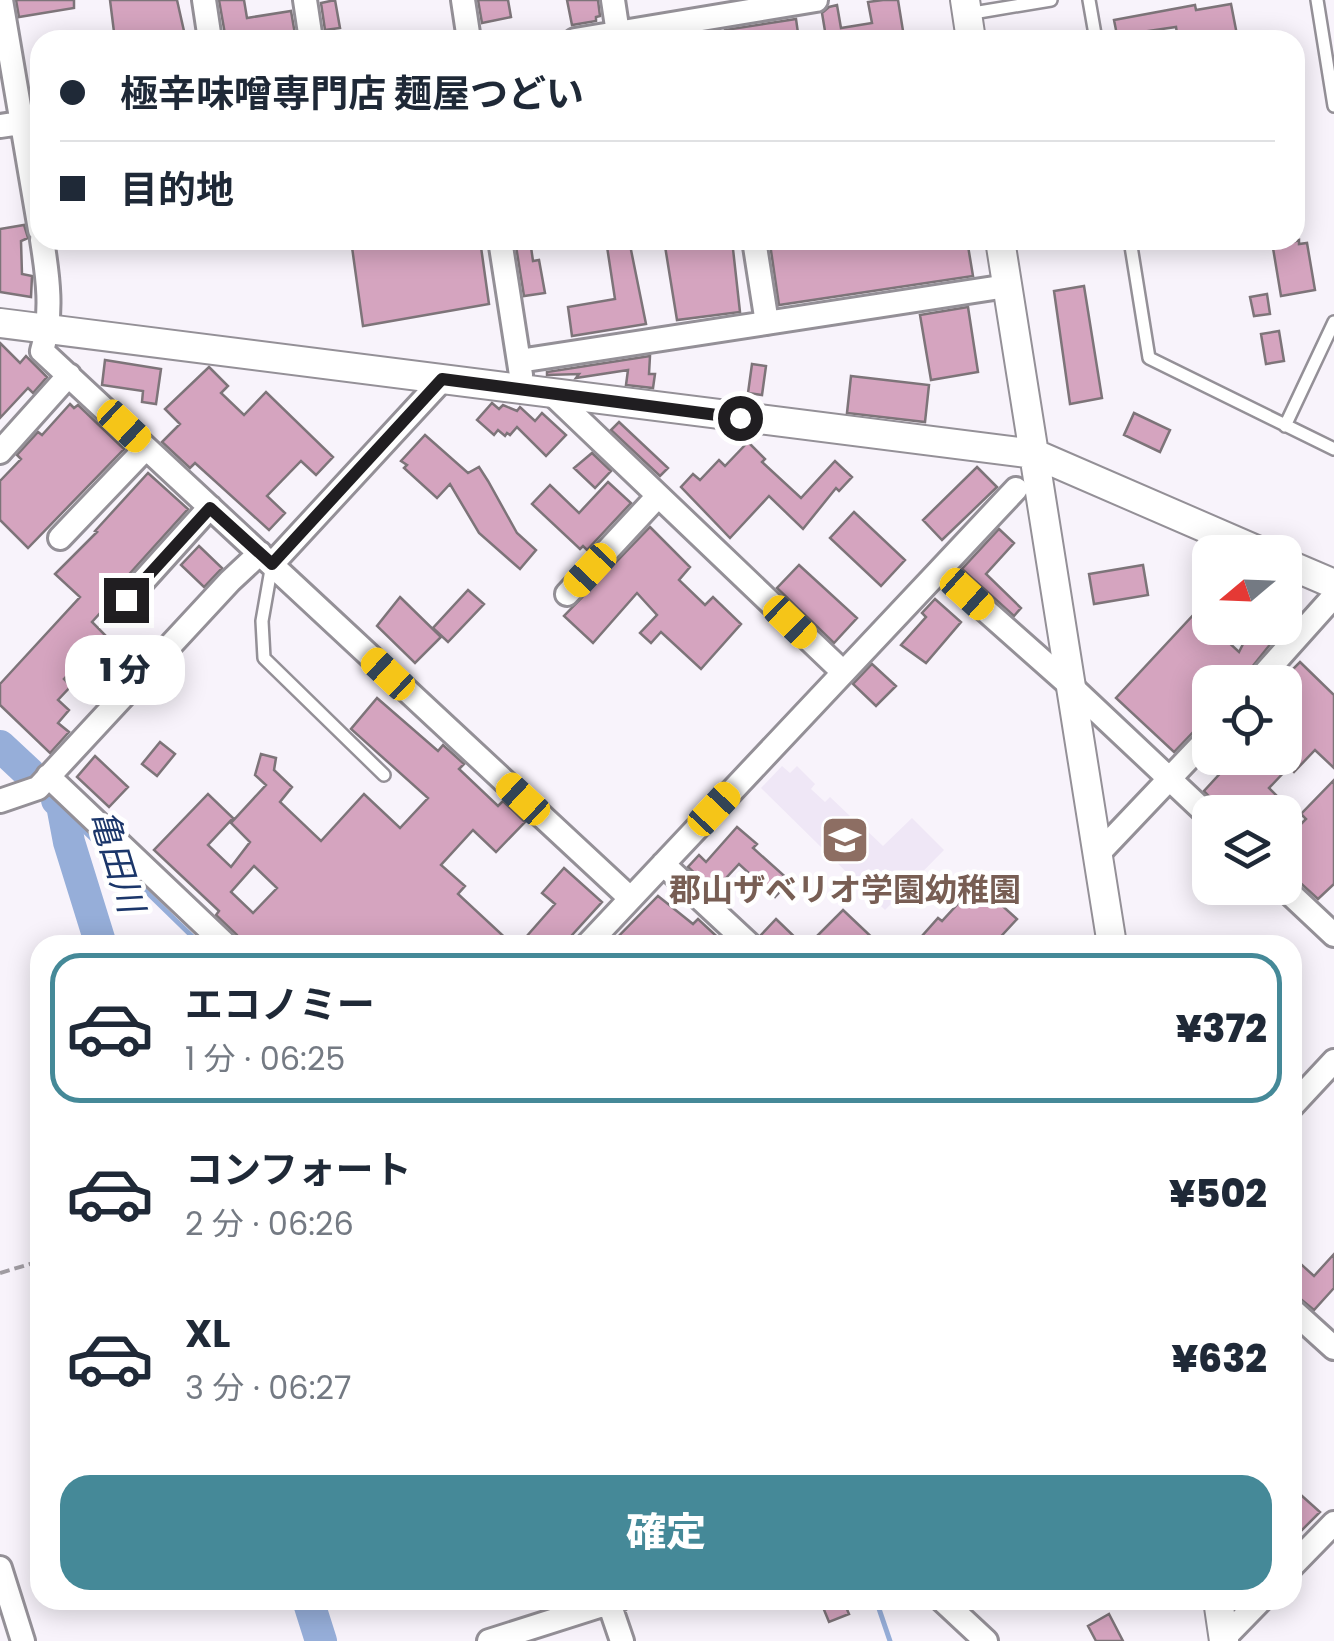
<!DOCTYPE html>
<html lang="ja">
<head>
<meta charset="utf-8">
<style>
  :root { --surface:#fff; --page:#f6f6f7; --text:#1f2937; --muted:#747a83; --line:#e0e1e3; --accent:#458998 }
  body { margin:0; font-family:Poppins,"Noto Sans JP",sans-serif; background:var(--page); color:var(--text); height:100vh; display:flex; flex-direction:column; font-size:38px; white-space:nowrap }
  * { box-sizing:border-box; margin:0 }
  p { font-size:32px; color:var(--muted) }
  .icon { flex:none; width:55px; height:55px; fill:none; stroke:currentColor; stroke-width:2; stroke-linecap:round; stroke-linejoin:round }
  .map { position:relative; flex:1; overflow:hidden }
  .drawer { position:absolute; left:30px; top:935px; width:1272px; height:675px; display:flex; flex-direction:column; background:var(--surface); border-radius:30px; box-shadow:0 5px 25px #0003 }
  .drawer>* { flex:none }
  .banner { position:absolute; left:30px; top:30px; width:1275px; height:220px; border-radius:30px; box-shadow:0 5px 25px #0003; display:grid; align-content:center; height:220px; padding:0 30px; background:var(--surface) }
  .needle { width:65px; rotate:251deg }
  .controls { position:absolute; left:1192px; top:535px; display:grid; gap:20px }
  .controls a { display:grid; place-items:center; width:110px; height:110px; border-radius:20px; background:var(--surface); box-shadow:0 5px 25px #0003; font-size:50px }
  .end { position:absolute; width:45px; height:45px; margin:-22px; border:12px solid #201e21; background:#fff; box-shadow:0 0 0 5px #fff }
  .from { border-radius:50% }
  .bubble { position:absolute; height:70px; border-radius:30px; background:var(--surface); box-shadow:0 5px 25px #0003; font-size:32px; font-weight:800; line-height:70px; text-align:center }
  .car { position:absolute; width:30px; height:60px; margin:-30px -15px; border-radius:12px; box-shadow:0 0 8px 2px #0007; background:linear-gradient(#f5c518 24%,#345 0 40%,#f5c518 0 76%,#345 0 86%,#f5c518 0) }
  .banner b { display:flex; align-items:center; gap:35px; height:95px; font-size:38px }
  .banner b+b { border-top:2px solid var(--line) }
  .banner i { width:25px; height:25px; background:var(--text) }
  ul { padding:18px 0 0; list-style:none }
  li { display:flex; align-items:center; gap:30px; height:150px; margin:0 20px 15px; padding:0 10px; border:5px solid transparent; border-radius:30px }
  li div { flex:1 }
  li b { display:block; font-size:38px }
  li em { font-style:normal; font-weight:800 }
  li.active { border-color:var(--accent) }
  li>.icon { width:90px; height:90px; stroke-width:1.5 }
  .button { display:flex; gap:20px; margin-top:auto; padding:20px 30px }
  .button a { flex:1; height:115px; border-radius:30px; background:var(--accent); color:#fff; font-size:40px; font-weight:800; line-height:115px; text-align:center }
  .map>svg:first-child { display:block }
  .built { fill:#efe7f6 }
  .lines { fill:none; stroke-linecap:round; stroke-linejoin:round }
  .stream { stroke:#96aed9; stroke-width:5 }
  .river { stroke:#96aed9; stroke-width:32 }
  .building { fill:#d5a4bf; stroke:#7d7479; stroke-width:2.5; fill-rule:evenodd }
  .service-casing { stroke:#949097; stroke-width:16 }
  .minor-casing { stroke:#949097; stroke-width:28 }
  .tertiary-casing { stroke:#949097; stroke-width:32 }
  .path { stroke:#a09ca2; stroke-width:4; stroke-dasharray:10 5; stroke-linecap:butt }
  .service { stroke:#fff; stroke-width:11 }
  .minor { stroke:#fff; stroke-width:22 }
  .tertiary { stroke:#fff; stroke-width:28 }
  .route { stroke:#201e21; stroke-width:12 }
  .labels { text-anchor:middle; stroke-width:9; stroke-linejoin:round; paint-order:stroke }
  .education-label { font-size:32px; font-weight:bold; fill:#785e54; stroke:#fff }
  .water-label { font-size:35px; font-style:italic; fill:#1b366a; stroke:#fff }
</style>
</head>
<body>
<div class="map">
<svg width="1334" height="1641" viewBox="0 0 1334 1641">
  <rect width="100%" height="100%" fill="#f8f3fb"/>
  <path class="built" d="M 782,766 L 790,773 L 797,766 L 815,784 L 811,789 L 825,802 L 830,797 L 850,816 L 845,821 L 857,832 L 863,827 L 883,846 L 912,818 L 944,850 L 885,910 L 761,788 Z"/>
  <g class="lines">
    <path class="stream" d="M 62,805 L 80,827 L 201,945
      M 876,1600 L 890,1641"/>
    <path class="river" d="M 0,746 L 29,773
      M 57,800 L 62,805 L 69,842 L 101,945
      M 308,1600 L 321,1641"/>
  </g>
  <path class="building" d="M 16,0 L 74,0 L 74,8 L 19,17 Z
    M 110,0 L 177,0 L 186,40 L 158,40 L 157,34 L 115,40 Z
    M 219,0 L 244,0 L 247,18 L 291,11 L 296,40 L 226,40 Z
    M 335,0 L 340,28 L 325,30 L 321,3 Z
    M 478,0 L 508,0 L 511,17 L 482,23 Z
    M 567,0 L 598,0 L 600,16 L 596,17 L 596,21 L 572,25 Z
    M 883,0 L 898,0 L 904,37 L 884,40 L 818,40 L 817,32 L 825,31 L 822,13 L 829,7 L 837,5 L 841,28 L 872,23 L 868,2 Z
    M 1231,4 L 1238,40 L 1178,40 L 1176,27 L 1148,31 L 1149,40 L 1118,40 L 1114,20 L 1195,5 L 1196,10 Z
    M 796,19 L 799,40 L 726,40 L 725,30 Z
    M 24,225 L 28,238 L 21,241 L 22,274 L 32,276 L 31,297 L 0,292 L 0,229 Z
    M 351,240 L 480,240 L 489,304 L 363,326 Z
    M 515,240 L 530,240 L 533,261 L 539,260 L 545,293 L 524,296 Z
    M 606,240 L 629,240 L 646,324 L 572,336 L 568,307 L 615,299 Z
    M 664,240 L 732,240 L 740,312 L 677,320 Z
    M 792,240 L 967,240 L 973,276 L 779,305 L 770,244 Z
    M 1299,240 L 1299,244 L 1307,243 L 1315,290 L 1281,296 L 1273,248 Z
    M 1084,286 L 1102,398 L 1070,404 L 1054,291 Z
    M 1267,294 L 1270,314 L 1254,316 L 1250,297 Z
    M 968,307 L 978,372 L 931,380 L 920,315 Z
    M 1279,331 L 1284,361 L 1266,364 L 1261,334 Z
    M 0,343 L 20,363 L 26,356 L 47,377 L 33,393 L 28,388 L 0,418 Z
    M 650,356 L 649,374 L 655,374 L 653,388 L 626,385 L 628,370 L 576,378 L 579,374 L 547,375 L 547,372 Z
    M 105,360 L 161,369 L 156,404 L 142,402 L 143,391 L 102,385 Z
    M 752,364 L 766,366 L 762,395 L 748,393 Z
    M 209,367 L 228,386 L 221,393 L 244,415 L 266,392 L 333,457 L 316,475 L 301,461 L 267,496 L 285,513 L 269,530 L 195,463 L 190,468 L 162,442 L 180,424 L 165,409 Z
    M 851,376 L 929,385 L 925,422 L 847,413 Z
    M 492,403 L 499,409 L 503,405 L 517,411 L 520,407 L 535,421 L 542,413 L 566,435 L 546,456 L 517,427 L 510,435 L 507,433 L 505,436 L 498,430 L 494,435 L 477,420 Z
    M 70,404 L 74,408 L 78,405 L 124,449 L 28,548 L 0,520 L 0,481 L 21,459 L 17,455 L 38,432 L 42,435 Z
    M 1134,413 L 1170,430 L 1160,452 L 1124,435 Z
    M 619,422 L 668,468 L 660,476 L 611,430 Z
    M 425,435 L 468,473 L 479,467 L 488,481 L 517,533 L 536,550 L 520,569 L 479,533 L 450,484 L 437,498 L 404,468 L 407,465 L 401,461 Z
    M 748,442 L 765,459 L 762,462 L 801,498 L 835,461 L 852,477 L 839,491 L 836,488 L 803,529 L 769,496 L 730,538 L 681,487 L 693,474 L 700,480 L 719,460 L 725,466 Z
    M 592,453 L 611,471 L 595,488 L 574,468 Z
    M 977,467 L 997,487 L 942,540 L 923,520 Z
    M 148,473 L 188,509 L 115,590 L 111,601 L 92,622 L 105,635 L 64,679 L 71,686 L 58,700 L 69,710 L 58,723 L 69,732 L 50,753 L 0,705 L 0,684 L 80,597 L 55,574 L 97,532 L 95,531 Z
    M 608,482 L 631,503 L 587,550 L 583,546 L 580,549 L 532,504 L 550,485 L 579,513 Z
    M 854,512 L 905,560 L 881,586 L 830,538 Z
    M 650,527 L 690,567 L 679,580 L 705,605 L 713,597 L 741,624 L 701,669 L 661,632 L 651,643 L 640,633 L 657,615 L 637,593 L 593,643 L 564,616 Z
    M 999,529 L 1014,543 L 986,574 L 1021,608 L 1014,616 L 962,569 Z
    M 199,546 L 222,568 L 204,587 L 181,565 Z
    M 799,565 L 857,618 L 834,643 L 777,588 Z
    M 1143,565 L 1148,595 L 1094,604 L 1089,574 Z
    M 468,590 L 484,604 L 448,642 L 433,628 Z
    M 400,597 L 441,637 L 415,663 L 377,626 Z
    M 935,599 L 961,622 L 926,663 L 901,645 L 926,617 L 922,613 Z
    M 1196,612 L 1239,652 L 1251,628 L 1279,628 L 1272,642 L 1240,682 L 1210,682 L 1210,721 L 1199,726 L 1174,752 L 1116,698 Z
    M 1300,662 L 1334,695 L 1334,768 L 1315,750 L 1294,772 L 1289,767 L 1269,788 L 1280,799 L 1268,812 L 1224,812 L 1204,791 L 1225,768 L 1214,758 L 1285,758 L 1285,691 L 1292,684 L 1285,677 Z
    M 872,664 L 896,686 L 876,706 L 853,684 Z
    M 377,698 L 438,751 L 443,745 L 464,764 L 459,769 L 498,806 L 503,801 L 525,822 L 496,852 L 473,830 L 441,865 L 465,886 L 458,894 L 513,945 L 241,945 L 237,935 L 216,915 L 219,911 L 154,850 L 208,794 L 233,818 L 208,845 L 231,867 L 250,842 L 231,823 L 266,785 L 255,775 L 261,754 L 276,758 L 274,770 L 292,787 L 280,802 L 321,841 L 364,794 L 400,828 L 428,798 L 351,729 ZM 254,866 L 277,888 L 253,913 L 231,892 Z
    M 160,742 L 175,754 L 157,776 L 142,764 Z
    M 95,756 L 128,787 L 109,807 L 77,777 Z
    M 1334,780 L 1334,884 L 1318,899 L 1285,869 L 1285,840 L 1306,819 L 1301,814 Z
    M 737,827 L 757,844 L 753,848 L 790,881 L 775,897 L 739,864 L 714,891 L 688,867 L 699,855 L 706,862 Z
    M 564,868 L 602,902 L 563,945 L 519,945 L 555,904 L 542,893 Z
    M 977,883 L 1017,919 L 993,945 L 914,945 L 938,918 L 942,921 Z
    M 658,896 L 693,924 L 698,919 L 726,945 L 610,945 Z
    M 843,910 L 880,945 L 808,945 Z
    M 776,919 L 803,945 L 765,945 L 761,935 Z
    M 1334,1254 L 1334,1288 L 1314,1310 L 1292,1292 L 1292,1256 L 1314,1276 Z
    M 1292,1487 L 1320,1512 L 1292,1540 Z
    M 820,1600 L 843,1600 L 849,1614 L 829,1622 Z
    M 1109,1614 L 1123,1641 L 1096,1641 L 1088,1626 Z"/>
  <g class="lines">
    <g class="service-casing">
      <path id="service" d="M 1089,0 L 1096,40
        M 1317,0 L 1334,106
        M 967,14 L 1051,0
        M 1130,240 L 1149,358 L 1334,449
        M 1285,426 L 1334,322
        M 272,564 L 262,621 L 264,658 L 384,775"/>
    </g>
    <g class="minor-casing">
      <path id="minor" d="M 1,0 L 40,230
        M 204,0 L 210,40
        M 305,0 L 311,40
        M 463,0 L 469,40
        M 613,0 L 619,40
        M 575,40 L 816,0
        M 0,126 L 40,120
        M 42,240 C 48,277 53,314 42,351 L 630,898
        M 500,240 L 521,375
        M 754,240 L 767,323
        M 519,361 L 1007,286
        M 552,394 L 843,672
        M 0,452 L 69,375
        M 60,538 L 146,448
        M 272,564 L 443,379
        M 940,570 L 1016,489
        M 567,594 L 658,496
        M 126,600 L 210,507
        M 1257,682 L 1334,596
        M 48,776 L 226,945
        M 0,801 L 38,788 L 230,581 L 260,553
        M 1098,854 L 1210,736
        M 663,864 L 750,945
        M 1284,888 L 1334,935
        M 587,945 L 940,570 L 1073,688 L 1210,817
        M 1292,1106 L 1334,1061
        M 1292,1310 L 1334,1348
        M 1292,1566 L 1334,1523
        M 0,1568 L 23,1641
        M 608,1600 L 622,1641
        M 942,1600 L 986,1641
        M 1224,1638 L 1261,1600
        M 489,1641 L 618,1600"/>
    </g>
    <g class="tertiary-casing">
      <path id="tertiary" d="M 965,0 L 971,40
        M 1000,240 L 1112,945
        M 0,323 L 1035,454 L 1261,552
        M 1285,563 L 1334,584
        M 1218,1600 L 1224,1641"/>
    </g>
    <path class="path" d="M 0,1273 L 40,1261"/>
    <use href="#service" class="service"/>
    <use href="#minor" class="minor"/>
    <use href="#tertiary" class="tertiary"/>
  </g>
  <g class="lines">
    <path class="route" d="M 126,600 L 210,508 L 272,564 L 442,379 L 740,418"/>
  </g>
  <defs>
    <g id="school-square" transform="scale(2.5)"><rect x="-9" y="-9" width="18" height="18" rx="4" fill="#8d6e63" stroke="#fff"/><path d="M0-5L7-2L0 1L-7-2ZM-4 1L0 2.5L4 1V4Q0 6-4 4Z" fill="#fff"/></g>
  </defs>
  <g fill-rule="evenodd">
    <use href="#school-square" x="845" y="840"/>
  </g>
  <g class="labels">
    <g class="education-label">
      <text x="845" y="901">郡山ザベリオ学園幼稚園</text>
    </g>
    <g class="water-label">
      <text transform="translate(117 861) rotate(73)" y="12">亀田川</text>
    </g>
  </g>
</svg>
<div class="controls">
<a><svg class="needle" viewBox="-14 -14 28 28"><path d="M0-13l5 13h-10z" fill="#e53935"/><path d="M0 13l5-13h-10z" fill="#747a83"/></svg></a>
<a><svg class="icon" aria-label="locate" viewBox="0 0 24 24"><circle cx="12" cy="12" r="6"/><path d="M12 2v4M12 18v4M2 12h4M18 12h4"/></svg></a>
<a><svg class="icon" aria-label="layers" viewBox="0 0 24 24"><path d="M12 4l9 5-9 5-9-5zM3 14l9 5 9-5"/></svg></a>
</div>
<i class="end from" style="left:740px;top:418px"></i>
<i class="end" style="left:126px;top:600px"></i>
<div class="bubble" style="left:65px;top:635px;width:120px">1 分</div>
<i class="car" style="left:124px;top:426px;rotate:133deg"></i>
<i class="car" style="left:590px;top:570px;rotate:223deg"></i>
<i class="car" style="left:967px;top:594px;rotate:132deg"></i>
<i class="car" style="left:790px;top:622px;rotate:134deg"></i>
<i class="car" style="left:388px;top:674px;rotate:313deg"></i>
<i class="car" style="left:523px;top:799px;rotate:313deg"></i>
<i class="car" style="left:714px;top:809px;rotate:43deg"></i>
<div class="banner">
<b><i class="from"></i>極辛味噌専門店 麺屋つどい</b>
<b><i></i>目的地</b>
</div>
<section class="drawer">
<ul>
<li class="active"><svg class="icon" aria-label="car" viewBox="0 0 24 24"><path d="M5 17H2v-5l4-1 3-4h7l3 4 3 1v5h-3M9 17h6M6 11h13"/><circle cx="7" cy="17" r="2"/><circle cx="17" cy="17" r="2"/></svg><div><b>エコノミー</b><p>1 分 · 06:25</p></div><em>¥372</em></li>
<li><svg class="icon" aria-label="car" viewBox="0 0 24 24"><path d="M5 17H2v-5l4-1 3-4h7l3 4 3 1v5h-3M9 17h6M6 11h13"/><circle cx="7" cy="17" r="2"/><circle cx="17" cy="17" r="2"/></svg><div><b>コンフォート</b><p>2 分 · 06:26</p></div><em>¥502</em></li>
<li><svg class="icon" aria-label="car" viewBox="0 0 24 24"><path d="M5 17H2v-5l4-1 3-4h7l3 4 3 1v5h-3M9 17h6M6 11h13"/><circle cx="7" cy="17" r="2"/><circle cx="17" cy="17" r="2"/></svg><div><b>XL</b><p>3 分 · 06:27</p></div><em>¥632</em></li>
</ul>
<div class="button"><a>確定</a></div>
</section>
</div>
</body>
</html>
